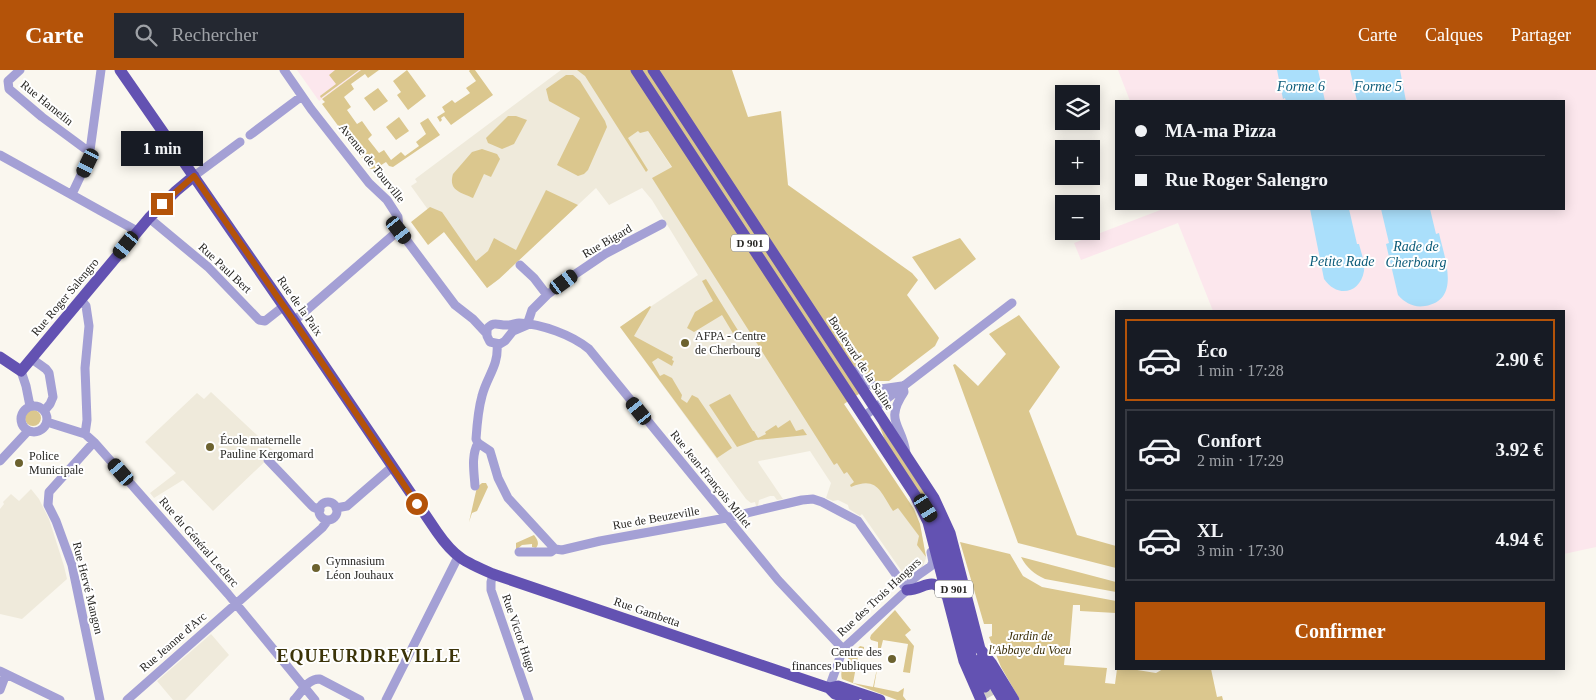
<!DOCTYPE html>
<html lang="fr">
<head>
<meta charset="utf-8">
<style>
  :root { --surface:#171b24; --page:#242831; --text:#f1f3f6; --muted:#9ea1a6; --line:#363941; --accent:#b45309 }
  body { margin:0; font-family:"Times New Roman",serif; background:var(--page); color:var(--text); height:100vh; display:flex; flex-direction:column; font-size:19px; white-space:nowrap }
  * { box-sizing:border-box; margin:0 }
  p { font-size:16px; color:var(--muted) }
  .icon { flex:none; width:28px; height:28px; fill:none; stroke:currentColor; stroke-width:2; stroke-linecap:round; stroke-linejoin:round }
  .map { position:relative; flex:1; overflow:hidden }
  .sheet { position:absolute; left:1115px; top:240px; width:450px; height:360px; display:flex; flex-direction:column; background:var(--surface); border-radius:0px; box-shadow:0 2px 12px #0003 }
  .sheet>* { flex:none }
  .banner { position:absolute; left:1115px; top:30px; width:450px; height:110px; border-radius:0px; box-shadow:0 2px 12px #0003; display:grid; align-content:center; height:110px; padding:0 20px; background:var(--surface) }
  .buttons { position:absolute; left:1055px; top:15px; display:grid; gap:10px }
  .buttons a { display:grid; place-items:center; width:45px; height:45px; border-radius:0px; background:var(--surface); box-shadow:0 2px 12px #0003; font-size:25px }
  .end { position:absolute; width:22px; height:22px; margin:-11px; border:6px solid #b45309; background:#fff; box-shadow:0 0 0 2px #fff }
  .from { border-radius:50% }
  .bubble { position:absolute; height:35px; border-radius:0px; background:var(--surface); box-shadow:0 2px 12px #0003; font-size:16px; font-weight:800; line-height:35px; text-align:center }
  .car { position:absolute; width:15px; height:30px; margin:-15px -8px; border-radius:6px; box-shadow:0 0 4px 1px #0007; background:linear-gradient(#222 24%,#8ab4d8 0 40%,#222 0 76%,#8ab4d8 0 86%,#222 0) }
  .banner b { display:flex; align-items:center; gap:18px; height:48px; font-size:19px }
  .banner b+b { border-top:1px solid var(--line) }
  .banner i { width:12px; height:12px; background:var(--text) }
  ul { padding:9px 0 0; list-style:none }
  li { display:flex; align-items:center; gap:15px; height:82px; margin:0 10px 8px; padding:0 10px; border:2px solid var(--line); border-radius:0px }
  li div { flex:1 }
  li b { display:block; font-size:19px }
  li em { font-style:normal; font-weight:800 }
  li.active { border-color:var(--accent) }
  li>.icon { width:45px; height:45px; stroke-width:1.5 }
  .primary-button { display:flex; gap:10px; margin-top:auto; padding:10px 20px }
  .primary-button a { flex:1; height:58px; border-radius:0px; background:var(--accent); color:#fff; font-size:20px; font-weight:800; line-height:58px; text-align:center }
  header { display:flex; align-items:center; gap:30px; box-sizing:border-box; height:70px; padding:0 25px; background:var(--accent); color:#fff }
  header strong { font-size:24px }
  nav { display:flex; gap:28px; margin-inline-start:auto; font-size:18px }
  .search { width:350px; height:45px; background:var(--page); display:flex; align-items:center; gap:12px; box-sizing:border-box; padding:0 18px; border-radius:0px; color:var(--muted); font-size:19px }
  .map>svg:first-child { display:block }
  .industrial { fill:#fce7ed }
  .built { fill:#efeadb }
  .green { fill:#dbc78e }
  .water { fill:#aadffb }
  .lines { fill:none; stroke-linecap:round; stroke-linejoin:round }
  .major-tunnel { stroke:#d0cdc6; stroke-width:11; stroke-dasharray:11 5.5; stroke-linecap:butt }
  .minor { stroke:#a4a0d5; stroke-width:9 }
  .major { stroke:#6352b2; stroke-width:11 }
  .route { stroke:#b45309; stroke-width:6 }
  .poi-dot { fill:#6c622f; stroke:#fff; stroke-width:2 }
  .labels { text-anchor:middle; stroke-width:4; stroke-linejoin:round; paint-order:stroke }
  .shield { fill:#fff; stroke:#686866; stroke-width:1 }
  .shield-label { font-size:11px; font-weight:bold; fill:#282724 }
  .street-label { font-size:12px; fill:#282724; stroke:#fff }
  .poi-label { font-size:12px; fill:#282724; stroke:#fff; text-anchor:start }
  .park-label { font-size:12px; font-style:italic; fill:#3b2f08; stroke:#fff }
  .water-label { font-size:14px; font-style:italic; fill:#0b5b79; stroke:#fff }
  .district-label { font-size:18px; font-weight:bold; letter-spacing:1px; fill:#3c3409; stroke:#fff }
</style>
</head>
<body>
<header>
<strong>Carte</strong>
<div class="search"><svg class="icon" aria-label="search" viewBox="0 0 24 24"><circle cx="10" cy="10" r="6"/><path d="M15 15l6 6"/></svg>Rechercher</div>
<nav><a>Carte</a><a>Calques</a><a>Partager</a></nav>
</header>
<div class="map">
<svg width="1596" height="630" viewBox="0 0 1596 630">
  <rect width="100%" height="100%" fill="#faf7ef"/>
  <path class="industrial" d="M 297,0 L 361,0 L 319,31 Z
    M 1118,0 L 1596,0 L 1596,477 L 1564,484 L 1564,241 L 1213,241 L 1178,153 L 1081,190 L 1074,173 L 1163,139 L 1564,139 L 1564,31 L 1130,31 Z"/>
  <path class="built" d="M 561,0 L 608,0 L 875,408 L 915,445 L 920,454 L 926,488 L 923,496 L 905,506 L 862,444 L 860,446 L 849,439 L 848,435 L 838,430 L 833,431 L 826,428 L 831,413 L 810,381 L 759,391 L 758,392 L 783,429 L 777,430 L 774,426 L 770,426 L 759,430 L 758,436 L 756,436 L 755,432 L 751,433 L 746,429 L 620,257 L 698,205 L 652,130 L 642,118 L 609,135 L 596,118 L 499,209 L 487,218 L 444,162 L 411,116 L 417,112 L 415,109 Z
    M 211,322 L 275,382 L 213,441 L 183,410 L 154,428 L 150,423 L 176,403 L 145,372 L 197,323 L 204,329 Z
    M 31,419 L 39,429 L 49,449 L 64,496 L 67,509 L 22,549 L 0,544 L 0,439 L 4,434 L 3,432 L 11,424 L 19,431 Z
    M 211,564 L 229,585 L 185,630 L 173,630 L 157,611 Z"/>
  <path class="green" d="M 335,0 L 359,0 L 321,28 L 320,26 L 336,14 L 329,5 Z
    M 361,0 L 379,0 L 368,8 L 365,4 L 351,14 L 354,19 L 344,27 L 351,37 L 347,40 L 357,54 L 362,51 L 372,65 L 368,69 L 379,83 L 384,80 L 391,90 L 401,82 L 405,86 L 419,76 L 416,72 L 426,64 L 420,53 L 428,48 L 440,65 L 393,97 L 389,96 L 386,92 L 375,99 L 370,99 L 322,34 L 325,32 L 322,29 Z
    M 407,0 L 426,26 L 408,40 L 397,25 L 401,22 L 393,11 Z
    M 470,0 L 475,0 L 493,25 L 451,55 L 444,46 L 441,48 L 442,50 L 440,52 L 437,47 L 445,42 L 442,37 L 452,30 L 455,33 L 470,23 L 466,18 L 476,11 L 469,1 Z
    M 577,0 L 732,0 L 748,47 L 781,41 L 788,115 L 912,203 L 918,210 L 907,225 L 937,265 L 939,268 L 935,276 L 889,311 L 878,311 L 844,334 L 914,439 L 920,454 L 926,487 L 917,475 L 919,466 L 898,438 L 893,441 C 880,421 877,406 851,417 L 850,415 L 854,412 L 847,402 L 844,404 L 837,393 L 834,395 L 652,108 L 672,97 L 648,61 L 640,63 L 638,61 L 628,68 L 648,100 L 646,102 L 585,6 Z
    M 566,5 L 573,5 L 580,11 L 605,51 L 607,57 L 588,100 L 584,104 L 578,106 L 557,95 L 580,48 L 549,31 L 546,19 Z
    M 378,18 L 388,31 L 374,41 L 364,28 Z
    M 508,46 L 516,46 L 527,50 L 514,74 L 502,79 L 488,73 L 486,68 Z
    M 399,47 L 409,61 L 396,70 L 386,57 Z
    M 482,79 L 497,84 L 500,89 L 491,107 L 484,104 L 473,128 C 461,122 448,121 453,104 L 472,82 Z
    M 546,120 L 578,135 L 499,209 L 487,218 L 444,162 L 428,175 L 411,152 L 430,137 L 442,142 L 476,191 L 488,181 L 494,168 L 516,180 Z
    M 960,168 L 976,189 L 935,220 L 912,187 Z
    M 706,209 L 739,262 L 734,265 L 722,245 L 694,262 L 687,258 L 695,242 L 713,231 L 702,211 Z
    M 650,236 L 651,237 L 634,266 L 673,287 L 672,290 L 674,291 L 672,296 L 658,288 L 652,292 L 660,306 L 664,304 L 672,308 L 682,325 L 681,329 L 687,333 L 692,325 L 698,328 L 732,378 L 717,388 L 620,257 Z
    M 1019,245 L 1060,297 L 1029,341 L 1077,465 L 1116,476 L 1116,498 L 1018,473 L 953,295 L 955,294 L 978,316 L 1006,284 L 989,264 Z
    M 730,324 L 753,361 L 754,361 L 758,368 L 766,364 L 765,362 L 776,355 L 778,358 L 790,350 L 796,361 L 803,359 L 807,365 L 756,370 L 737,377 L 709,335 Z
    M25 348a8 8 0 1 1 16 0a8 8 0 1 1-16 0Z
    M 878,352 L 922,419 L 938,446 L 937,450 L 886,373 Z
    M 482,413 L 486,413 L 488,417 L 477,441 L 472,443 L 469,452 L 477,417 Z
    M 534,465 C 537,469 540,473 536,478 L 532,477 L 532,474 L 522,475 L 516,480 L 516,473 Z
    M 960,472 L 1010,484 L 1023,506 L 1042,517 L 1116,531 L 1116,543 L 1080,541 L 1080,535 L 1073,535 L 1069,584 L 1065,584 L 1064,595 L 1107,598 L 1105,613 L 1115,614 L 1117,599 L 1131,599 L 1156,603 L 1163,599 L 1211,599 L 1217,627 L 1222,626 L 1223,630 L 1020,630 L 1001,597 L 989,567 L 992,566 L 992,554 L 984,554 Z
    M 1021,487 L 1116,512 L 1116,522 L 1045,509 C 1034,504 1027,498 1021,487 Z
    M 895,540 L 911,560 L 905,565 L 914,576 L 910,603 L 903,602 L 908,574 L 883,570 L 881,578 L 878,578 L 878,572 L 871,570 L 870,568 L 871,565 Z
    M 860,576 L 864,577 L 864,582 L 859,581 L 853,613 L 873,617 L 878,594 L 874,617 L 898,622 L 904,618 L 903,626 L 906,630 L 897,630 L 842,609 C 838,596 851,586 860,576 Z"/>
  <path class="water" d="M 1277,0 L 1318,0 L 1325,31 L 1286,31 L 1285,28 L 1283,29 Z
    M 1350,0 L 1400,0 L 1406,31 L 1357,31 Z
    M 1310,139 L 1349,139 L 1357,174 L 1359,174 C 1361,182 1365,192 1364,201 C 1360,224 1337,228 1324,209 Z
    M 1381,139 L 1430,139 L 1436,164 L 1439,163 C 1444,187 1462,230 1425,236 C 1414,238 1405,233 1398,225 L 1386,174 L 1389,173 Z"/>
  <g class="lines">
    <path class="major-tunnel" d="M 985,617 L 992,630"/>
    <path class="minor" d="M 20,0 L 8,11 L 9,19 L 42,47 L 84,78 L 90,80
      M 284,0 L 311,39 L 369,113 L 387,130 L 398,147 L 399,160 L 455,235 L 473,249 L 486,263
      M 250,65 L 302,26
      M 0,85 L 137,161
      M 194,106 L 240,72
      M 72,124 L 89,88 L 101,0
      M 149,148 L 208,197 L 259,250 L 265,251 L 284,236
      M 520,195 L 534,208 L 547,225
      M 81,230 L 86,236 L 89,256 L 85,298 L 87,350 L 85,364
      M 294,251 L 399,160
      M 527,255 L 513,261 L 505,271 L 500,274 L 490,272 L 487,266 L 487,259 C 494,250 499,256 508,255 C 512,255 516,253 519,253 C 542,254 572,265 589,279 L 778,510 L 843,579
      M 527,255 L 532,240 L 547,225 L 574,205 L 605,184 L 662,154
      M 32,289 L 46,299 L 49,303 L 53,327 L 50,334 L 44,341
      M 21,301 L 26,316 L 30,336
      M 854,301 L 867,313 L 881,319 L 902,316
      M 903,316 L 904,322 C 884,352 902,354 906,383
      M21 349a13 13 0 1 1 26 0a13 13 0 1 1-26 0Z
      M 863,347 L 1012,233
      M 47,352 L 85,364 L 94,372 L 228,524 L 315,630
      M 94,372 L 49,422 L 48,435 L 56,451 L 72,495 L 100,630
      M 478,373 L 490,381 L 498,408 L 508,428 L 555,479
      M 268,390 L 313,437 L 320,440
      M 0,391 L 28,361
      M 475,416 C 474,401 471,386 478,373 L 476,369 C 477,354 478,340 482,326 C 487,306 499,296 497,274
      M319 441a9 9 0 1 1 18 0a9 9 0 1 1-18 0Z
      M 336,438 L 347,436 L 392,397
      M 519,482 L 551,482 L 555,479 L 562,480 L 600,471 L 726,448 L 802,430 L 813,429 L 822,432 L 858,451 L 907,520
      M 493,504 L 491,512 L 491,520 L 529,630
      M 0,601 L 60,630
      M 829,618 L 843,579 L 907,520 C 910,508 922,503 931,496 L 933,492 L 931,482
      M 0,620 L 6,604
      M 127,630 L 322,458 L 328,450
      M 294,630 C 302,622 308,608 320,609 L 360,630
      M 386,630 L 458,487"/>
    <path class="major" d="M 120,0 L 294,251 L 437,462 C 455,488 465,492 493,504 L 829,618 L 838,616 L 880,630
      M 636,0 L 915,425 L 928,452 L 964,591 L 981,630
      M 653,0 L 934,428 L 950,463 L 980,579 L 992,594 L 1014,630
      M 0,287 L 21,301 L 149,148 L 176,121 L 194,106
      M 931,447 L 940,463 L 971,586 L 985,617
      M 907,520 C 926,519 931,504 946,525
      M 982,587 L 989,606 L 1003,630
      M 829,618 L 835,624 L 854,630"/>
  </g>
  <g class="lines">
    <path class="route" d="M 162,134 L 194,106 L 294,251 L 417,434"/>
  </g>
  <g class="poi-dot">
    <circle cx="685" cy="273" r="5"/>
    <circle cx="210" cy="377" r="5"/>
    <circle cx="19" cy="393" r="5"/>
    <circle cx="316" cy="498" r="5"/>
    <circle cx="892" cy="589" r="5"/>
  </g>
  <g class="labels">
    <g class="shield">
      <rect x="731" y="164.5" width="38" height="17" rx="4"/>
      <rect x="935" y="510.5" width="38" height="17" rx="4"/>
    </g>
    <g class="shield-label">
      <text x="750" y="177">D 901</text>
      <text x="954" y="523">D 901</text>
    </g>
    <g class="street-label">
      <text transform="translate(47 33) rotate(39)" y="4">Rue Hamelin</text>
      <text transform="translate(372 93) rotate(51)" y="4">Avenue de Tourville</text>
      <text transform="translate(607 171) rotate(-30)" y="4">Rue Bigard</text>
      <text transform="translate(225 198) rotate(43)" y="4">Rue Paul Bert</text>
      <text transform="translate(65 227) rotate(-50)" y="4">Rue Roger Salengro</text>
      <text transform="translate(300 236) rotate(55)" y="4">Rue de la Paix</text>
      <text transform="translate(861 293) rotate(57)" y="4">Boulevard de la Saline</text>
      <text transform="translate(711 409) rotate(51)" y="4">Rue Jean-François Millet</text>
      <text transform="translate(656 448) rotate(-10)" y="4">Rue de Beuzeville</text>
      <text transform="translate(199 472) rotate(49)" y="4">Rue du Général Leclerc</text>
      <text transform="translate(88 518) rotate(76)" y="4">Rue Hervé Mangon</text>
      <text transform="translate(879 527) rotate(-43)" y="4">Rue des Trois Hangars</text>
      <text transform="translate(647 542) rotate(19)" y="4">Rue Gambetta</text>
      <text transform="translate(519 563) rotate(71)" y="4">Rue Victor Hugo</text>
      <text transform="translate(173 572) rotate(-41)" y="4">Rue Jeanne d'Arc</text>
    </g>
    <g class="poi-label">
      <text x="695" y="270">AFPA - Centre<tspan x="695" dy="14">de Cherbourg</tspan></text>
      <text x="220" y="374">École maternelle<tspan x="220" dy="14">Pauline Kergomard</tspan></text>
      <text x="29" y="390">Police<tspan x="29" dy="14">Municipale</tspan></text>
      <text x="326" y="495">Gymnasium<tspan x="326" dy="14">Léon Jouhaux</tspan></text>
      <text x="882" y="586" text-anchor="end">Centre des<tspan x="882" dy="14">finances Publiques</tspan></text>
    </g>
    <g class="park-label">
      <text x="1030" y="570">Jardin de<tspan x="1030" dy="14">l'Abbaye du Voeu</tspan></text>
    </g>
    <g class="water-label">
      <text x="1301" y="21">Forme 6</text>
      <text x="1378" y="21">Forme 5</text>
      <text x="1416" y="181">Rade de<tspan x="1416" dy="16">Cherbourg</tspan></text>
      <text x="1342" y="196">Petite Rade</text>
    </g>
    <g class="district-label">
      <text x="369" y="592">EQUEURDREVILLE</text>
    </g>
  </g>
</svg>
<div class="buttons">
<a><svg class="icon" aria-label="layers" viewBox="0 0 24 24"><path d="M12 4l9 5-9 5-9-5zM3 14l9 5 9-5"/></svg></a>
<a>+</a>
<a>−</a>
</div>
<i class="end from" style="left:417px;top:434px"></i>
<i class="end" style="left:162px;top:134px"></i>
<div class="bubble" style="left:121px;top:61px;width:82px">1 min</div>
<i class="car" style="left:88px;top:93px;rotate:206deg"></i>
<i class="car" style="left:399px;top:160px;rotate:142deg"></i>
<i class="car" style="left:126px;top:175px;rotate:219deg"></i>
<i class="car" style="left:564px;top:212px;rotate:54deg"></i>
<i class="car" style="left:639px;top:341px;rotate:321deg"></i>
<i class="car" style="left:121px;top:402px;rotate:319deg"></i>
<i class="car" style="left:926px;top:438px;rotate:148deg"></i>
<div class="banner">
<b><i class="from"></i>MA-ma Pizza</b>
<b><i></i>Rue Roger Salengro</b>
</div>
<section class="sheet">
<ul>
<li class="active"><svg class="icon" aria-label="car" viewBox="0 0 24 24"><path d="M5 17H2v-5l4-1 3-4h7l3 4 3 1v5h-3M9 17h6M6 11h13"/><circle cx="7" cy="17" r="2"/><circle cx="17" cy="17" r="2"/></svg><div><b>Éco</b><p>1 min · 17:28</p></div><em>2.90 €</em></li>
<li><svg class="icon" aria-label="car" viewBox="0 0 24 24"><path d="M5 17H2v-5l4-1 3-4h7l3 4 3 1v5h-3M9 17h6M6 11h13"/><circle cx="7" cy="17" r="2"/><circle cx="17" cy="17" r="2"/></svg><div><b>Confort</b><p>2 min · 17:29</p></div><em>3.92 €</em></li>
<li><svg class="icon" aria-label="car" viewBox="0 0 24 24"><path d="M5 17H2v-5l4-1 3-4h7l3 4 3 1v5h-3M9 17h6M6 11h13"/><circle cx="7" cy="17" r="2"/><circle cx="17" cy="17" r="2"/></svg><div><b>XL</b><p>3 min · 17:30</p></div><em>4.94 €</em></li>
</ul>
<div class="primary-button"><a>Confirmer</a></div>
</section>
</div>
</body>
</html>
